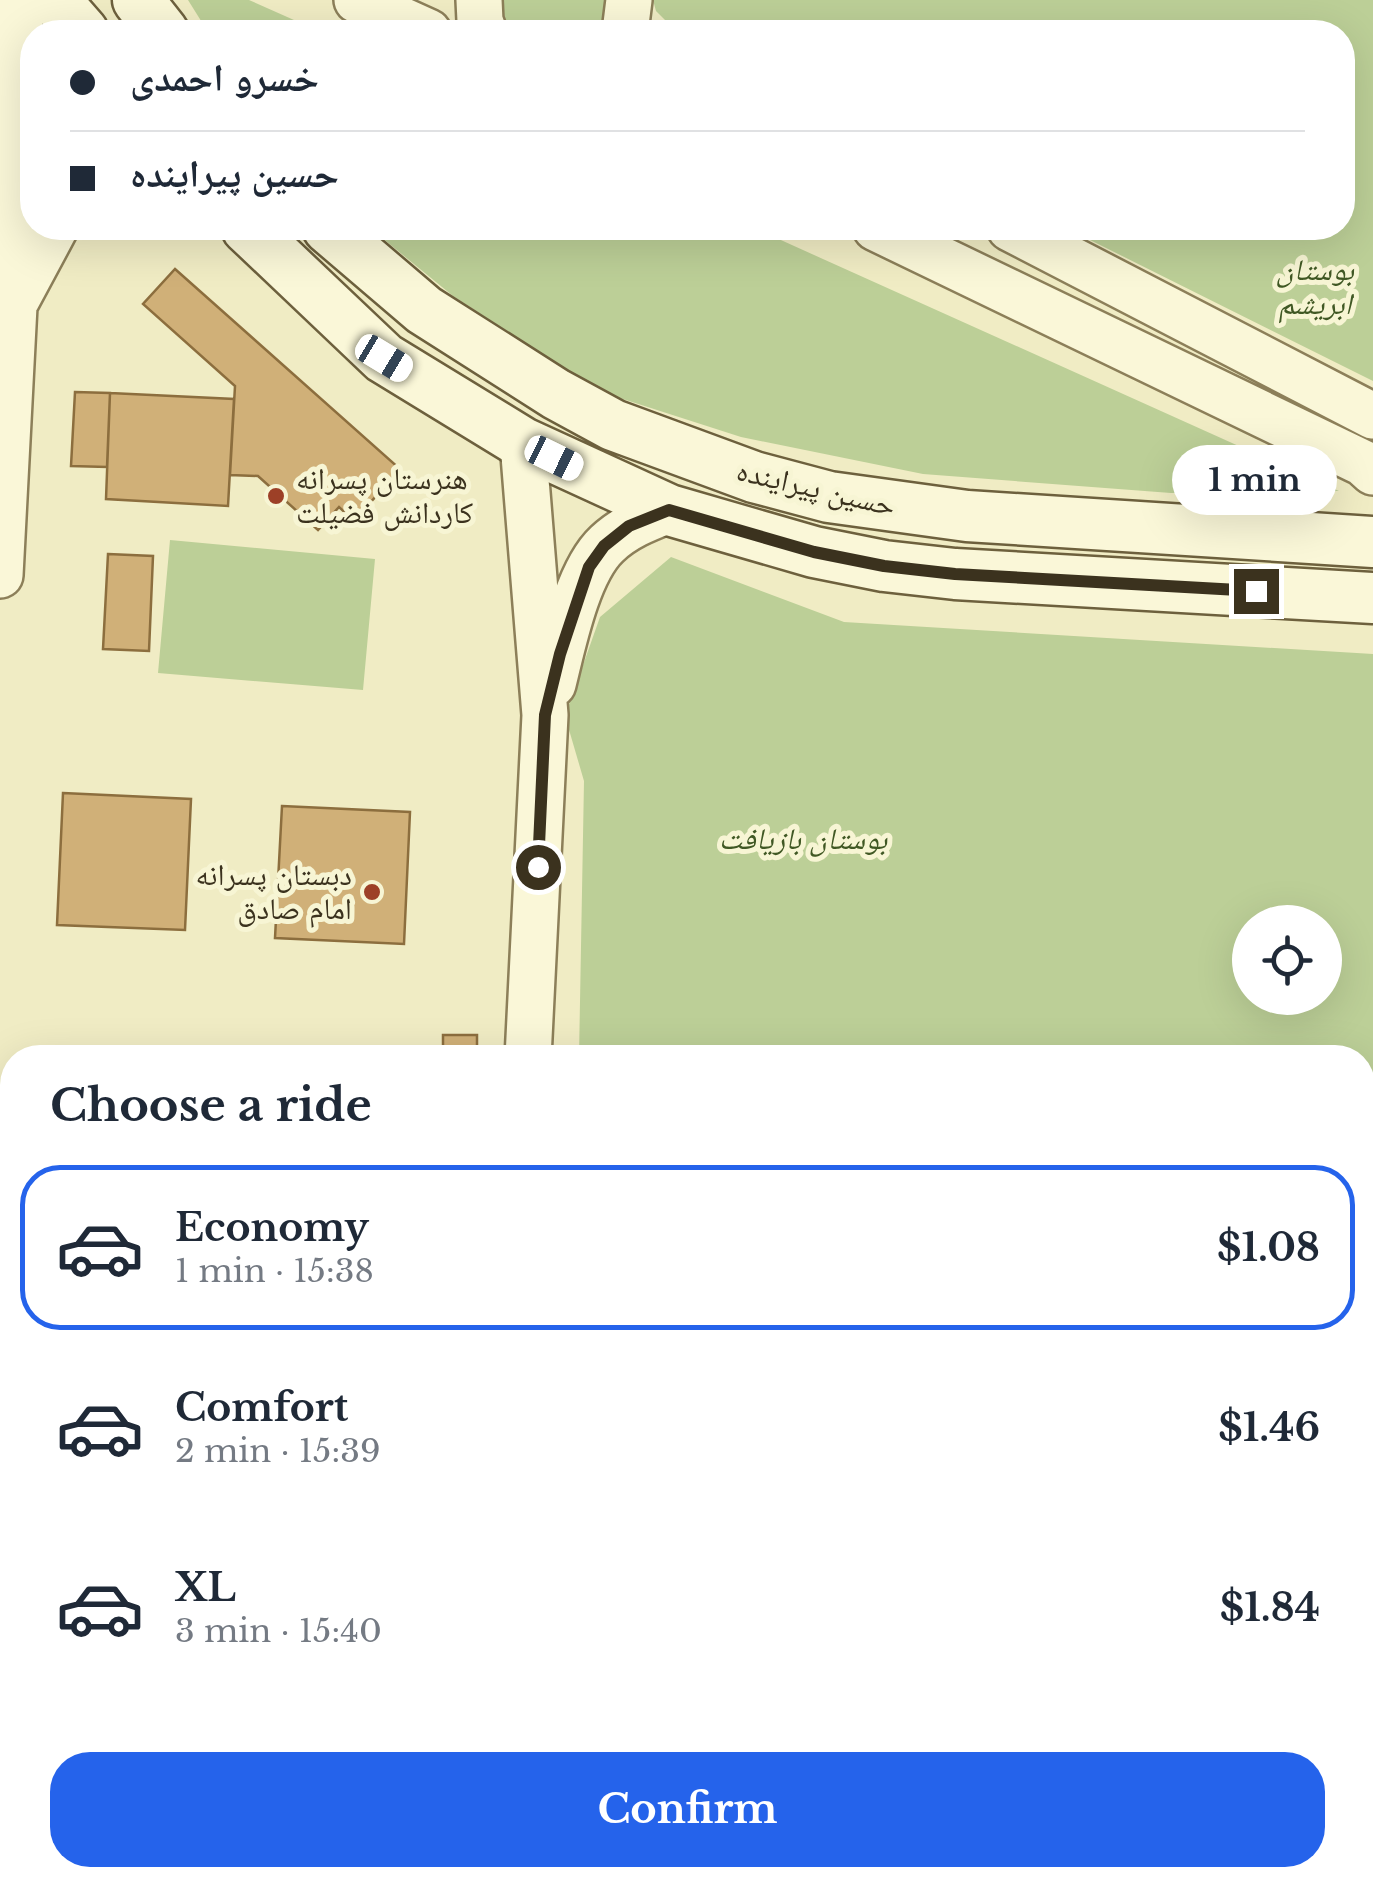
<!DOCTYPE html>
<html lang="en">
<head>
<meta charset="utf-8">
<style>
  :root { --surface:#fff; --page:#f6f6f7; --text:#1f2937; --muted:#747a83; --line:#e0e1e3; --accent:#2563eb }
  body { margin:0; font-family:"Libre Baskerville","Noto Naskh Arabic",serif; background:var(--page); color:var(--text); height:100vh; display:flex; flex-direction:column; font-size:38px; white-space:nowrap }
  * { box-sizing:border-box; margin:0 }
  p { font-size:32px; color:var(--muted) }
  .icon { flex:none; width:55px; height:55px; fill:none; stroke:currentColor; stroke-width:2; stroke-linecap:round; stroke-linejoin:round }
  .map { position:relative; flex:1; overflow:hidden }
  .sheet { position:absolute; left:0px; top:1045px; width:1375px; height:842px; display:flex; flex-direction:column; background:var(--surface); border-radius:40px 40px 0 0; box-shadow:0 10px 40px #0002 }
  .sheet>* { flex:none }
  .banner { position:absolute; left:20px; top:20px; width:1335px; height:220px; border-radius:40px; box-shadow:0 10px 40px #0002; display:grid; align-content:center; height:220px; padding:0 50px; background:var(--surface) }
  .fabs { position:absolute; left:1232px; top:905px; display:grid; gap:20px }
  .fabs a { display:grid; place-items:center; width:110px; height:110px; border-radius:50%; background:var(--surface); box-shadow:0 10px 40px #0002; font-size:50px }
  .end { position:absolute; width:45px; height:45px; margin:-22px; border:12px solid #3b321e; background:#fff; box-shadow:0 0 0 5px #fff }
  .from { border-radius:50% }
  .bubble { position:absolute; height:70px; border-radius:35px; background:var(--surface); box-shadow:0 10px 40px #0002; font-size:32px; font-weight:800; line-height:70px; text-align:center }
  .car { position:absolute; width:30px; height:60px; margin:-30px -15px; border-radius:12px; box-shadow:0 0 8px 2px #0007; background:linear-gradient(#fff 24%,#345 0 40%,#fff 0 76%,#345 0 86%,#fff 0) }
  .banner b { display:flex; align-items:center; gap:35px; height:95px; font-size:38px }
  .banner b+b { border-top:2px solid var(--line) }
  .banner i { width:25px; height:25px; background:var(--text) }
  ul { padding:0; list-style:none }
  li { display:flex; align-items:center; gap:30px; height:165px; margin:0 20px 15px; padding:0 30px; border:5px solid transparent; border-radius:40px }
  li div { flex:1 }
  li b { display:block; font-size:38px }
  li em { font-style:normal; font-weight:800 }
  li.on { border-color:var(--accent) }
  li>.icon { width:90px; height:90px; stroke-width:1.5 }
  h2 { padding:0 50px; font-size:45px; line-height:120px }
  .primary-button { display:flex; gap:20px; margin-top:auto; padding:20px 50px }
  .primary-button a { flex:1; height:115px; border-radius:40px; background:var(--accent); color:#fff; font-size:40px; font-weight:800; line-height:115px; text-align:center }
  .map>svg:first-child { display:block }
  .green { fill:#bccf97; fill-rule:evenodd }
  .building { fill:#d0b078; stroke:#8c6e3e; stroke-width:2.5 }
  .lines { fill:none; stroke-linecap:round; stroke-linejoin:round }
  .tertiary-casing { stroke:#8c7f59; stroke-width:50 }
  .secondary-casing { stroke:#6d603d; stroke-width:55 }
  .tertiary { stroke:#faf7d8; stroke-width:45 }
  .secondary { stroke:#faf7d8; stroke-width:50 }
  .route { stroke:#3b321e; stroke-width:12 }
  .poi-dot { fill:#9d4027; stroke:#f7f5d4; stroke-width:4 }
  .labels { text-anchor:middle; stroke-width:10; stroke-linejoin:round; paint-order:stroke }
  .park-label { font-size:30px; font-style:italic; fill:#405824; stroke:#f7f5d4 }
  .poi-label { font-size:30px; fill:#3b321e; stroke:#f7f5d4; text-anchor:start }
  .street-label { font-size:30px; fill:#3b321e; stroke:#f7f5d4 }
</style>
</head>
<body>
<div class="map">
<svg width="1373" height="1886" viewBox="0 0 1373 1886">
  <rect width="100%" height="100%" fill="#f0ecc4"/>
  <path class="green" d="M 188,0 L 249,0 L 321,32 L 208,32 Z
    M 489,0 L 621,0 L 618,32 L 493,32 Z
    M 653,0 L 1373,0 L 1373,381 L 1066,228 L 1342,228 L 1342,32 L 677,32 L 656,11 Z
    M 370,228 L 754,228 L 1339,491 L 1171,493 L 923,474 L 741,437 L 601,392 L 453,296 Z
    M 170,540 L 375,559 L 363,690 L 158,673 Z
    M 671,557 L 844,622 L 1373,654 L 1373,1886 L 531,1886 L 532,1875 L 1362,1875 L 1362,1058 L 579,1057 L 584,781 L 565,716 L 600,617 ZM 1250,922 L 1325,922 L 1325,998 L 1250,998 Z"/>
  <path class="building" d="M 175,269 L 400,469 L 354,521 L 339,507 L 318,530 L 258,476 L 230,475 L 235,386 L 143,304 Z
    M 75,392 L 110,393 L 107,467 L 71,466 Z
    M 110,393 L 234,399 L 228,506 L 106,499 Z
    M 108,554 L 153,556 L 149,651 L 103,649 Z
    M 63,793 L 191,799 L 185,930 L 57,925 Z
    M 282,806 L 410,812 L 404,944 L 275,938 Z
    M 443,1035 L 477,1035 L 477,1058 L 443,1058 Z
    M 9,1365 L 12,1366 L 12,1425 L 5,1426 Z
    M 9,1843 L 12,1843 L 12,1875 L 131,1875 L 131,1886 L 5,1886 Z
    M 144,1875 L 268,1875 L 268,1886 L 143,1886 Z
    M 284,1875 L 385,1875 L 385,1883 L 408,1880 L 407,1886 L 283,1886 Z"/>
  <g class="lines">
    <g class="tertiary-casing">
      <path id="tertiary" d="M 357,0 L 428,32
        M 479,0 L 480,21 L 484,32
        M 625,32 L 629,0
        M 876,228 L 1363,463 L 1373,472
        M 1010,228 L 1373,416
        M 17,299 L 55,228
        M 523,443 L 545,715 L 528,1058
        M 0,575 L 14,306 L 13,170 L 21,0
        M 553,684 C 563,644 577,572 607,544 C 625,527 646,519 669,510
        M 0,1210 L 12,1210
        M 0,1265 L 12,1265
        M 480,1886 L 481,1875"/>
    </g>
    <g class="secondary-casing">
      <path id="secondary" d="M 55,0 L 83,32
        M 138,0 L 163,32
        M 247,228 L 384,358 L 523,443 L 669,510 L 814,552 L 884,566 L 955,574 L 1373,598
        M 328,228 L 424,310 L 556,394 L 613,425 L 754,477 L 829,497 L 967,516 L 1373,542"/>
    </g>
    <use href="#tertiary" class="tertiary"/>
    <use href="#secondary" class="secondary"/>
  </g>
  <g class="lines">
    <path class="route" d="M 538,867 L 545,715 L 560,654 L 589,567 L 604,546 L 629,526 L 669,510 L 814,552 L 884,566 L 955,574 L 1256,591"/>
  </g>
  <g class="poi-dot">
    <circle cx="276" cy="496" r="10"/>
    <circle cx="372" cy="892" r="10"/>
  </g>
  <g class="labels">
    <g class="park-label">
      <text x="1315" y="280">بوستان<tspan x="1315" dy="34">ابریشم</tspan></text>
      <text x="803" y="849">بوستان بازیافت</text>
    </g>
    <g class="poi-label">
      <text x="296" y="489">هنرستان پسرانه<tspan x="296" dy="34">کاردانش فضیلت</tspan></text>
      <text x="352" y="885" text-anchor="end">دبستان پسرانه<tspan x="352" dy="34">امام صادق</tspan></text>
    </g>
    <g class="street-label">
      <text transform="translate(816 488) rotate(13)" y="10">حسین پیراینده</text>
    </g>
  </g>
</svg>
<div class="fabs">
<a><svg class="icon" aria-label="locate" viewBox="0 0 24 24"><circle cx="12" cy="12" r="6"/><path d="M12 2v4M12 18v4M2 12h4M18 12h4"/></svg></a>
</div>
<i class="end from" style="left:538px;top:867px"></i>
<i class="end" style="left:1256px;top:591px"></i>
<div class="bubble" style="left:1172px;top:445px;width:165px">1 min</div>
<i class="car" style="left:384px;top:358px;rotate:121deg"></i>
<i class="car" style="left:554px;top:458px;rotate:116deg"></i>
<div class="banner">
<b><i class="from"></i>خسرو احمدی</b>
<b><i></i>حسین پیراینده</b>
</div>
<section class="sheet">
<h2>Choose a ride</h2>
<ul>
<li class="on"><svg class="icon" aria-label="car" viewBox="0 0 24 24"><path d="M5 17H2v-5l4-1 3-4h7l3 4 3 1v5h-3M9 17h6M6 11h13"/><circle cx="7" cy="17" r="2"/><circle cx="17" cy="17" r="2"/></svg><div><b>Economy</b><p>1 min · 15:38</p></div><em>$1.08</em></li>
<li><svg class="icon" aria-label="car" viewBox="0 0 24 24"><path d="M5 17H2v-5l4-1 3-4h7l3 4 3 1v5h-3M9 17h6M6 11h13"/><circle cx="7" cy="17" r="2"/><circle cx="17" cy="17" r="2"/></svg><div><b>Comfort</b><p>2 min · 15:39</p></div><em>$1.46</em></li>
<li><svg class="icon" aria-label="car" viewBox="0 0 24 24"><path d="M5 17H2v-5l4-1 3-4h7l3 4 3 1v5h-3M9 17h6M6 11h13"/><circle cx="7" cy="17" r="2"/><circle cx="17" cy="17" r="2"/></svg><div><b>XL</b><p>3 min · 15:40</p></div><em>$1.84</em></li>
</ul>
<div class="primary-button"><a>Confirm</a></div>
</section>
</div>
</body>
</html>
